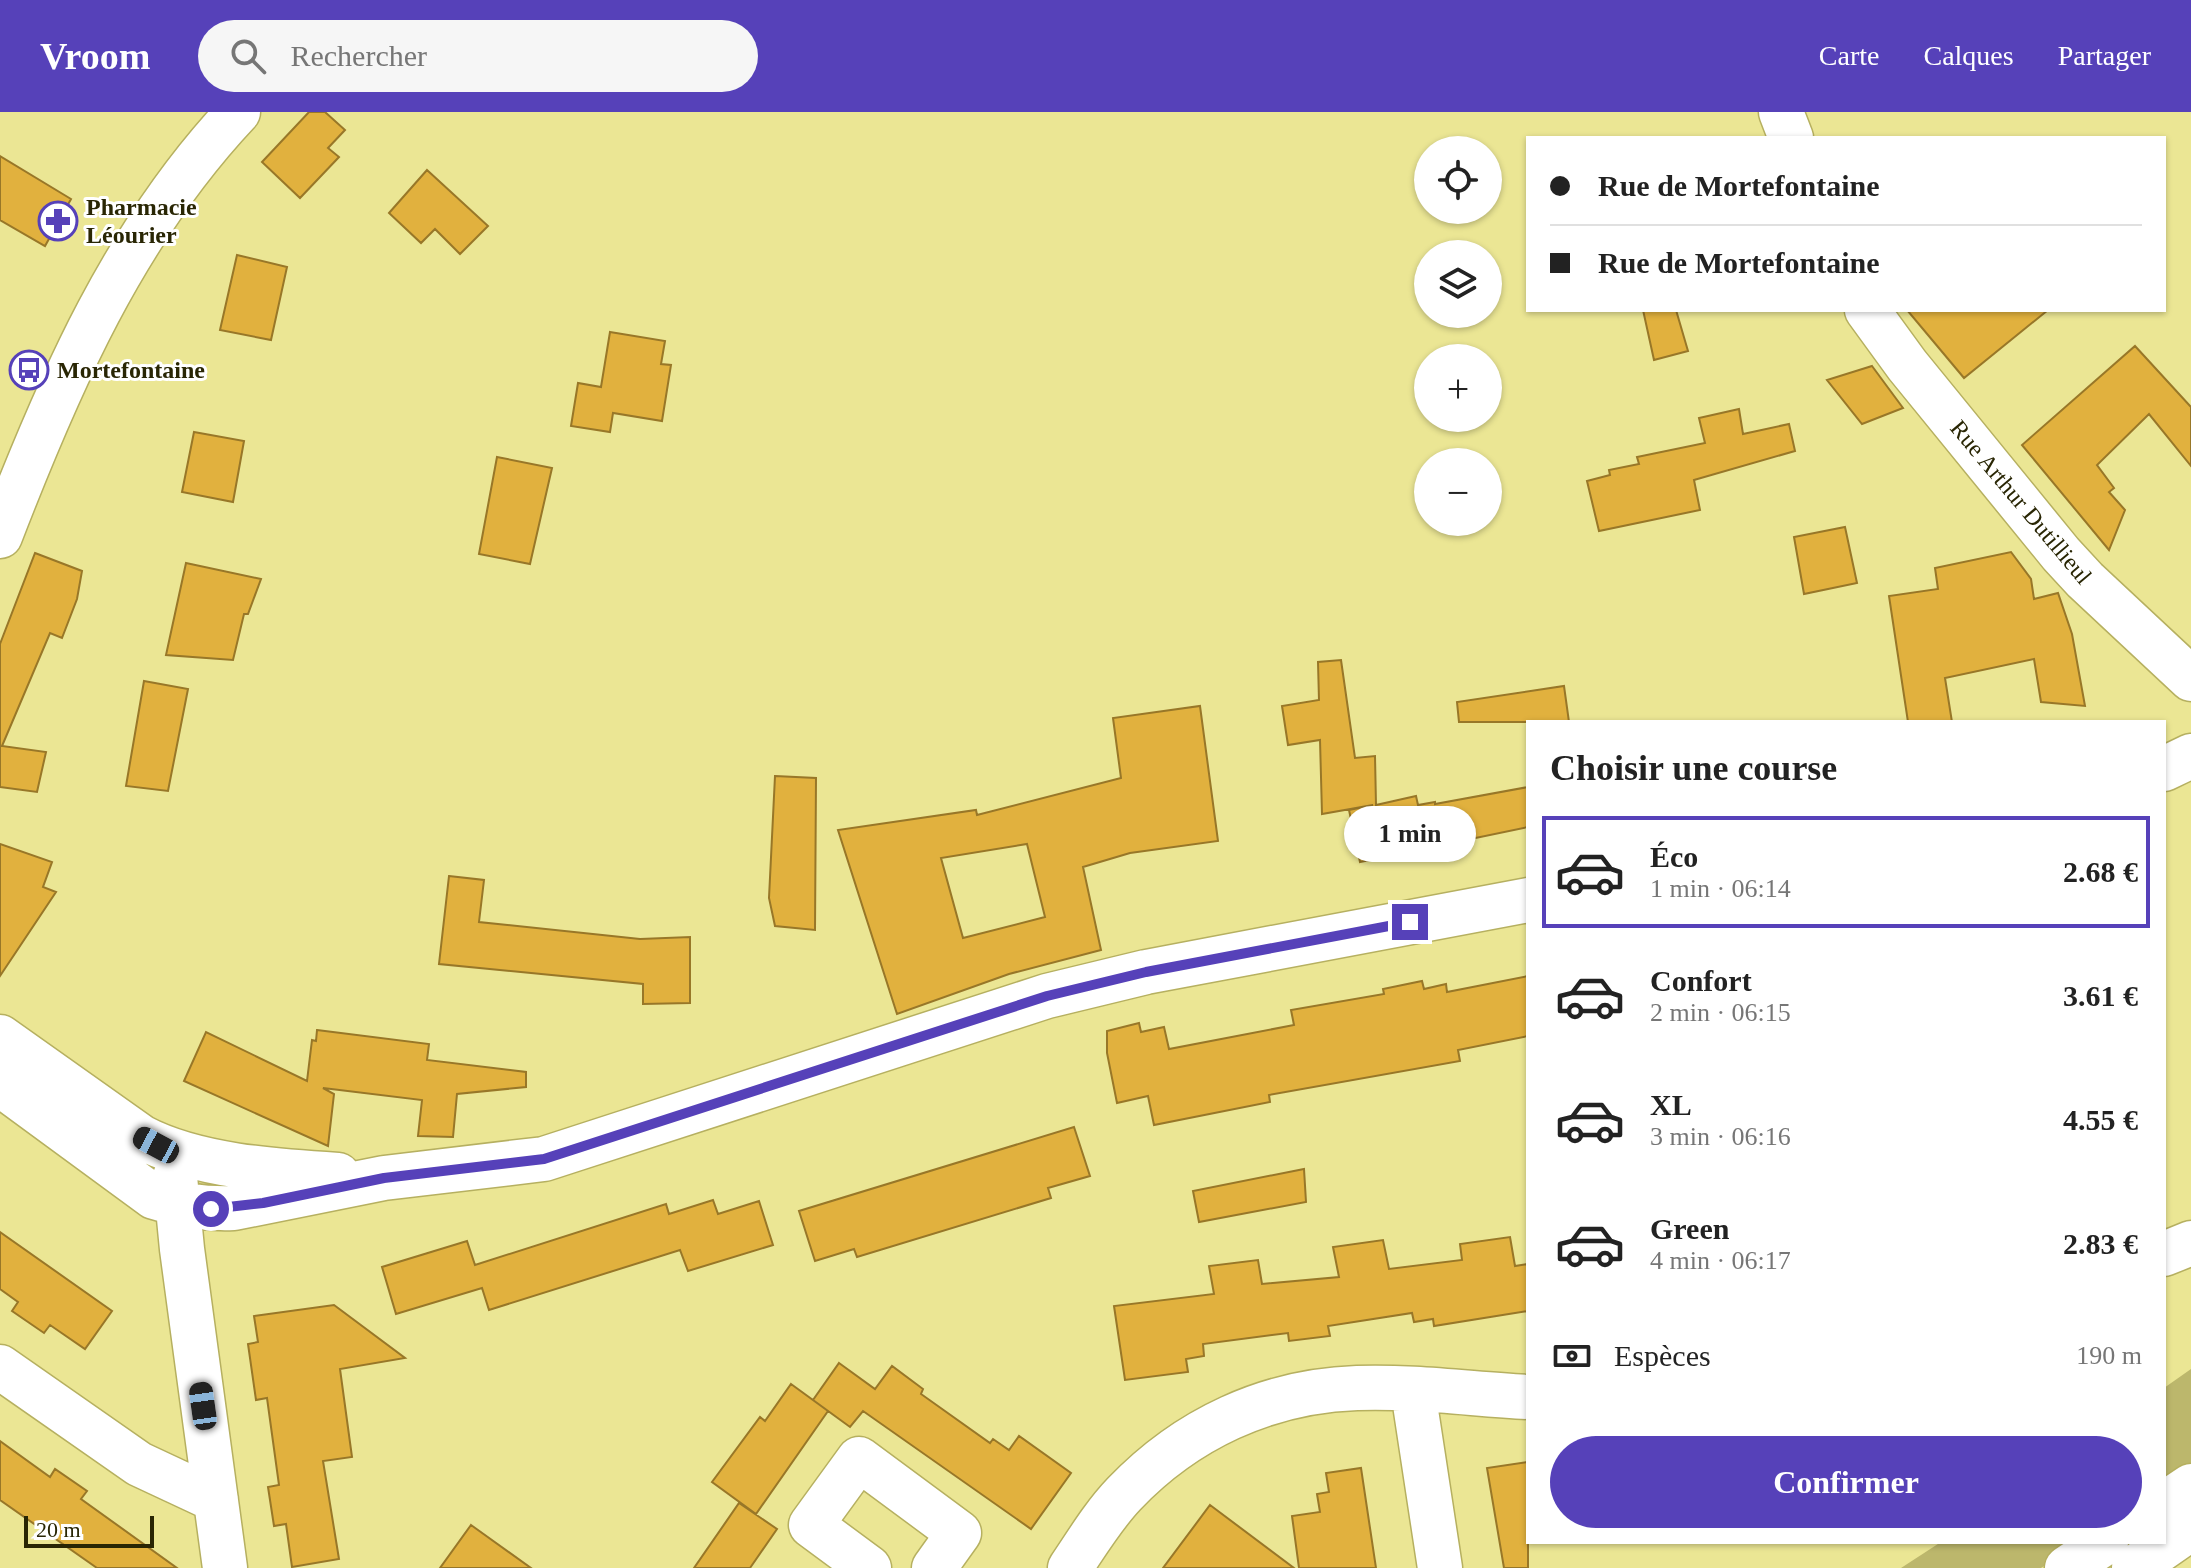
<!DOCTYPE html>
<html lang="fr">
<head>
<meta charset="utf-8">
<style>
  :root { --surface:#fff; --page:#f6f6f6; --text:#222; --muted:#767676; --line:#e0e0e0; --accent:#5641b9 }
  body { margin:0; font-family:"Times New Roman",serif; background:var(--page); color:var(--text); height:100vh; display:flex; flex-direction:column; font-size:30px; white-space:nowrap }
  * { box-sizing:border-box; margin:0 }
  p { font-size:26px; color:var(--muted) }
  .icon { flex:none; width:44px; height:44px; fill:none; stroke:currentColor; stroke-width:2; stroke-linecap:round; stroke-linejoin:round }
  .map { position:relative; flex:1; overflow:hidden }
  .panel { position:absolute; left:1526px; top:608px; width:640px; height:824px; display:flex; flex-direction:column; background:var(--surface); border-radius:0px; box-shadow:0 2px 6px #0004 }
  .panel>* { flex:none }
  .hud { position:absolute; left:1526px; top:24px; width:640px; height:176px; border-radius:0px; box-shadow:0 2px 6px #0004; display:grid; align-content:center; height:176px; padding:0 24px; background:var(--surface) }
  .buttons { position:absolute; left:1414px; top:24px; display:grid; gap:16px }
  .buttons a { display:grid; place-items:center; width:88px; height:88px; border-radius:50%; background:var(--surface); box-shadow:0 2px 6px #0004; font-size:40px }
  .scale { position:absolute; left:24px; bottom:20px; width:130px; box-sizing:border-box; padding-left:8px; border:4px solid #292604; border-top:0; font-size:22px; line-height:28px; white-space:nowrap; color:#292604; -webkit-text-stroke:6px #fff; paint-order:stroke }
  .end { position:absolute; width:36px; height:36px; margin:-18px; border:10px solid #5641b9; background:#fff; box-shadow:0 0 0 4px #fff }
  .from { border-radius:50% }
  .bubble { position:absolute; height:56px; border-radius:28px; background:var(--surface); box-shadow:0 2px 6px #0004; font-size:26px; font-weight:600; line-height:56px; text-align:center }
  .car { position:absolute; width:24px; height:48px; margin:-24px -12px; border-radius:10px; box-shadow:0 0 6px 2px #0007; background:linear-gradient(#222 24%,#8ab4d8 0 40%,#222 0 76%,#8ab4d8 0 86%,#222 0) }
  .hud b { display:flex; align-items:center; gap:28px; height:76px; font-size:30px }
  .hud b+b { border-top:2px solid var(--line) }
  .hud i { width:20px; height:20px; background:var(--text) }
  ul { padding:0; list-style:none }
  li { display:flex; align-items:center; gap:24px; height:112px; margin:0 16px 12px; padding:0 8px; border:4px solid transparent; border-radius:0px }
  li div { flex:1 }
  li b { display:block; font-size:30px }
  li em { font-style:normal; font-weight:600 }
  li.active { border-color:var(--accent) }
  li>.icon { width:72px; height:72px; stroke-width:1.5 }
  h2 { padding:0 24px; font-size:36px; line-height:96px }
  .pay { display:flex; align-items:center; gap:20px; height:88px; padding:0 24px; font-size:30px }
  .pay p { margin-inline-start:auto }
  .action { display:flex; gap:16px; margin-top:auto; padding:16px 24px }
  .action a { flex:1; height:92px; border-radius:48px; background:var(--accent); color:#fff; font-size:32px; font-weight:600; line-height:92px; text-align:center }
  header { display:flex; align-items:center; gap:48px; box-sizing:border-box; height:112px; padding:0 40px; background:var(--accent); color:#fff }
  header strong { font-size:38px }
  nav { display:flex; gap:44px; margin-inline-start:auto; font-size:28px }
  .search { width:560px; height:72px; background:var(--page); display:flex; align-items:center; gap:20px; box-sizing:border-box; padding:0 28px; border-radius:44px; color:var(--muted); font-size:30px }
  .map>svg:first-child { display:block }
  .green { fill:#bcb76c }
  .building { fill:#e1b13e; stroke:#987728; stroke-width:2; fill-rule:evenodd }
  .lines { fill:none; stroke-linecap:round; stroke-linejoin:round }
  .minor-casing { stroke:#b6b060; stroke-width:47 }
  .major-casing { stroke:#b6b060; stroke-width:47 }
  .minor { stroke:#fff; stroke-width:44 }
  .major { stroke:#fff; stroke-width:44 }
  .route { stroke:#5641b9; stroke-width:10 }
  .labels { text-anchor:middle; stroke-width:6; stroke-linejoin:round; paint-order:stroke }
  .poi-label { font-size:24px; font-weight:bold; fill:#292604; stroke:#fff; text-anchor:start }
  .street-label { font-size:24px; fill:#292604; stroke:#fff }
</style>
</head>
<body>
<header>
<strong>Vroom</strong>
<div class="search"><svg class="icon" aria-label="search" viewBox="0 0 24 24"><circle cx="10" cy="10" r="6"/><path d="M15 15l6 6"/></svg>Rechercher</div>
<nav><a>Carte</a><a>Calques</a><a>Partager</a></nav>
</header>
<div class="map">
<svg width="2191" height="1456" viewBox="0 0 2191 1456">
  <rect width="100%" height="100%" fill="#ebe694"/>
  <path class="green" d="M 2191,1257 L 2191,1351 L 2164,1370 L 2164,1276 Z
    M 1941,1430 L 2080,1430 L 2041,1456 L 1901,1456 Z"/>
  <path class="building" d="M 309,0 L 325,0 L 345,18 L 328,36 L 339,45 L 300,86 L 262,50 Z
    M 0,44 L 71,87 L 45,134 L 0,108 Z
    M 427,58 L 488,114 L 460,142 L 435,117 L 421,131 L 389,101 Z
    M 237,143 L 287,155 L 271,228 L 220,218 Z
    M 1643,198 L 1676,198 L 1688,239 L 1654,248 Z
    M 1907,198 L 2048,198 L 1964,266 Z
    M 610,220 L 665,229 L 661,252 L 671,253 L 662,309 L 613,301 L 610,320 L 571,314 L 578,271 L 601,275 Z
    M 2135,234 L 2191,295 L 2191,354 L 2149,302 L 2097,353 L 2114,376 L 2109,380 L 2125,398 L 2109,438 L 2022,333 Z
    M 1872,254 L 1903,296 L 1862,312 L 1827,268 Z
    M 1739,297 L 1743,322 L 1789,312 L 1795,339 L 1694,368 L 1700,398 L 1599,419 L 1587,369 L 1610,363 L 1609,358 L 1639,352 L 1637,345 L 1705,331 L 1699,306 Z
    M 194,320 L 244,329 L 233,390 L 182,380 Z
    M 497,345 L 552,356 L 530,452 L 479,442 Z
    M 1845,415 L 1857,471 L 1804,482 L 1794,425 Z
    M 2011,440 L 2031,467 L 2034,487 L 2058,481 L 2072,522 L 2085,594 L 2041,590 L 2034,547 L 1945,566 L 1952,610 L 1908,610 L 1889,484 L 1938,477 L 1935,456 Z
    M 35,441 L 82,459 L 77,487 L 62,526 L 50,521 L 2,634 L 46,640 L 37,680 L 0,675 L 0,532 Z
    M 186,451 L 261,467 L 248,502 L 244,502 L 233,548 L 166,543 Z
    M 1341,548 L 1355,646 L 1375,644 L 1376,693 L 1416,684 L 1418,693 L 1435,690 L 1435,692 L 1528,675 L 1528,715 L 1360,750 L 1349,698 L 1373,693 L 1322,702 L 1320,628 L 1288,633 L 1282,594 L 1319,588 L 1318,550 Z
    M 144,569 L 188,577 L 168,679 L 126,674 Z
    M 1564,574 L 1569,610 L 1459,610 L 1457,590 Z
    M 1200,594 L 1218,729 L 1130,741 L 1083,755 L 1101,838 L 1009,862 L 897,902 L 838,718 L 976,698 L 977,703 L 1121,666 L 1113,606 ZM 1027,732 L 1045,805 L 963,826 L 941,746 Z
    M 775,664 L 816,666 L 815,818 L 775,814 L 769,786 Z
    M 0,732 L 52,750 L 43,775 L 56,780 L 0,864 Z
    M 449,764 L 484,768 L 479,810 L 640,827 L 690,825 L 690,891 L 643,892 L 643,872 L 439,852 Z
    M 1528,864 L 1528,924 L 1458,938 L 1460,949 L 1269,983 L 1270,990 L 1154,1013 L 1148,984 L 1117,991 L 1107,941 L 1107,919 L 1139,911 L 1141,920 L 1164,915 L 1169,937 L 1294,913 L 1291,898 L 1384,882 L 1383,877 L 1422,869 L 1424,877 L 1446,872 L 1447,880 Z
    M 317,918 L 429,932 L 427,948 L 526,960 L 526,975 L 457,982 L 453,1025 L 418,1024 L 422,988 L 323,976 L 334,982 L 328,1034 L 184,969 L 206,920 L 307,969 L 312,928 L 316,929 Z
    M 1074,1015 L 1090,1064 L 1048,1076 L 1051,1086 L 857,1145 L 854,1137 L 815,1149 L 799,1099 Z
    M 1304,1057 L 1306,1090 L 1199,1110 L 1193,1079 Z
    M 713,1088 L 718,1102 L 759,1089 L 773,1133 L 688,1159 L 680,1138 L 489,1198 L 482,1176 L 396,1202 L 382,1155 L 467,1129 L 475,1153 L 666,1092 L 669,1102 Z
    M 0,1120 L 112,1199 L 85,1237 L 50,1213 L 44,1221 L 12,1199 L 18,1190 L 0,1177 Z
    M 1510,1125 L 1515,1154 L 1528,1152 L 1528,1199 L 1434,1214 L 1433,1207 L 1414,1210 L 1412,1201 L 1328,1214 L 1330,1224 L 1289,1229 L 1288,1221 L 1203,1232 L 1204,1244 L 1186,1247 L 1188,1260 L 1125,1268 L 1114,1194 L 1214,1182 L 1209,1154 L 1258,1148 L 1262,1172 L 1339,1165 L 1333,1135 L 1383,1128 L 1389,1157 L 1462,1148 L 1460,1132 Z
    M 334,1193 L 405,1246 L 340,1257 L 352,1345 L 323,1349 L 339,1447 L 292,1455 L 286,1412 L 274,1414 L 268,1375 L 279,1373 L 267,1286 L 256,1288 L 248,1232 L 258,1230 L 254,1204 Z
    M 839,1251 L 875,1277 L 892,1254 L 923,1277 L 921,1282 L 990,1331 L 993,1327 L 1009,1338 L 1019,1324 L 1071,1361 L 1031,1417 L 863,1299 L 850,1315 L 813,1288 Z
    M 791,1272 L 828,1299 L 756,1402 L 712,1370 L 760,1305 L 765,1309 Z
    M 0,1329 L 50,1365 L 55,1357 L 87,1379 L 81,1387 L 177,1456 L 97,1456 L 0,1388 Z
    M 1528,1350 L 1528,1456 L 1504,1456 L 1487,1356 Z
    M 1361,1356 L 1376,1456 L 1299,1456 L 1292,1404 L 1320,1400 L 1317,1382 L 1329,1380 L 1326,1361 Z
    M 739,1391 L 777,1417 L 750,1456 L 694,1456 Z
    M 1210,1393 L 1294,1456 L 1163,1456 Z
    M 471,1413 L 531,1456 L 440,1456 Z"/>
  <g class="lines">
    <g class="minor-casing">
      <path id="minor" d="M 1781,0 L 1791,26
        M 1867,198 L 1907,253 L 2061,442 L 2085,468 L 2191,567
        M 0,424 C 59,271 124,121 238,0
        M 2164,657 L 2191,644
        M 0,925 L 141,1025 C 196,1054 275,1059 338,1063
        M 0,972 L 154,1085 C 181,1094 206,1097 234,1096 L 384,1066 L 544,1047 L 1047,884 L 1146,860 L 1528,788
        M 175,1065 L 182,1137 L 225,1456
        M 2164,1142 L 2191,1131
        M 0,1255 L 139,1352 L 216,1388
        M 1413,1279 L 1440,1456
        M 869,1456 L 811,1413 L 859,1347 L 959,1421 L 934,1456
        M 1070,1456 C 1087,1431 1103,1404 1124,1382 C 1186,1317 1267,1279 1357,1276 C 1413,1274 1472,1282 1528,1285"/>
    </g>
    <g class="major-casing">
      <path id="major" d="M 2164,1392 L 2191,1374
        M 2067,1456 L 2106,1430
        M 2134,1456 L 2191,1416"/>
    </g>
    <use href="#minor" class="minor"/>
    <use href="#major" class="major"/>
  </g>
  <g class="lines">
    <path class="route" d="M 211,1097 L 263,1091 L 384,1066 L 544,1047 L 1047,884 L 1146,860 L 1410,810"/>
  </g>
  <defs>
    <g id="pharmacy-ring" transform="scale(2)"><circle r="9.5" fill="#fff" stroke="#5641b9" stroke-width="1.5"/><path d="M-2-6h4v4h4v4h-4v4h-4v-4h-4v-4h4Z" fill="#5641b9"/></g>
    <g id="bus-ring" transform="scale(2)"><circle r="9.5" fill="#fff" stroke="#5641b9" stroke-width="1.5"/><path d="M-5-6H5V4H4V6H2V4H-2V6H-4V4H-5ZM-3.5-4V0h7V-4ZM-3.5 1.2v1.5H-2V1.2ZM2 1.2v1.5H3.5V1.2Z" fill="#5641b9"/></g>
  </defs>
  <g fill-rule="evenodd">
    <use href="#pharmacy-ring" x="58" y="109"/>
    <use href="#bus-ring" x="29" y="258"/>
  </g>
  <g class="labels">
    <g class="poi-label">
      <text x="86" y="103">Pharmacie<tspan x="86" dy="28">Léourier</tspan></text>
      <text x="57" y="266">Mortefontaine</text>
    </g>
    <g class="street-label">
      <text transform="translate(2021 390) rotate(50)" y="8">Rue Arthur Dutillieul</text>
    </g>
  </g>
</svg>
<div class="buttons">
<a><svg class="icon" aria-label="locate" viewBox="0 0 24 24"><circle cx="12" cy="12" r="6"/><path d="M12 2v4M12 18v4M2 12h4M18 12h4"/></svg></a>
<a><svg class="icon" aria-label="layers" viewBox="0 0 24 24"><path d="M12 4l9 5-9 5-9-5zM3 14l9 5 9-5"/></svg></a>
<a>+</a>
<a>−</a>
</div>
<div class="scale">20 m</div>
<i class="end from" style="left:211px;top:1097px"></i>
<i class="end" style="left:1410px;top:810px"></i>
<div class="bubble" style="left:1344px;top:694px;width:132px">1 min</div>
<i class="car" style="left:156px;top:1033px;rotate:298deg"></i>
<i class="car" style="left:203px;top:1294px;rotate:352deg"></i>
<div class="hud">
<b><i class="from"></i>Rue de Mortefontaine</b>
<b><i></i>Rue de Mortefontaine</b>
</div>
<section class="panel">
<h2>Choisir une course</h2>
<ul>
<li class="active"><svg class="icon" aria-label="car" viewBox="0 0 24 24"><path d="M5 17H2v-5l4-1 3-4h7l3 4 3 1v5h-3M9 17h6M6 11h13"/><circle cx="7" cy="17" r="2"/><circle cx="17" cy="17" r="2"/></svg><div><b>Éco</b><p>1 min · 06:14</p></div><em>2.68 €</em></li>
<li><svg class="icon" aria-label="car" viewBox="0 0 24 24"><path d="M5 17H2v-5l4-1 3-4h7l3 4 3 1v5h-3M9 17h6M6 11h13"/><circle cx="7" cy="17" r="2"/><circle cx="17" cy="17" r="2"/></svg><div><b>Confort</b><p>2 min · 06:15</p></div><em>3.61 €</em></li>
<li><svg class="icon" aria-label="car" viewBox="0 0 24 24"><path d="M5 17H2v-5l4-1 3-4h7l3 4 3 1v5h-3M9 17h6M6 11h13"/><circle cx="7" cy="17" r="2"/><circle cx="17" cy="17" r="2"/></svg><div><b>XL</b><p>3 min · 06:16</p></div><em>4.55 €</em></li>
<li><svg class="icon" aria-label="car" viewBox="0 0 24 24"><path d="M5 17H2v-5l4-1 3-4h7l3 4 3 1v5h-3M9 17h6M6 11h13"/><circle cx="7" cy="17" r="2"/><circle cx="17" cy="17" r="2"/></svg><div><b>Green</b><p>4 min · 06:17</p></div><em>2.83 €</em></li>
</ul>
<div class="pay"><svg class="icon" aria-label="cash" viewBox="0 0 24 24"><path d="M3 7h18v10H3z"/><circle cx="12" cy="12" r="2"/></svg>Espèces<p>190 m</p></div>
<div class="action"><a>Confirmer</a></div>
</section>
</div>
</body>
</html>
